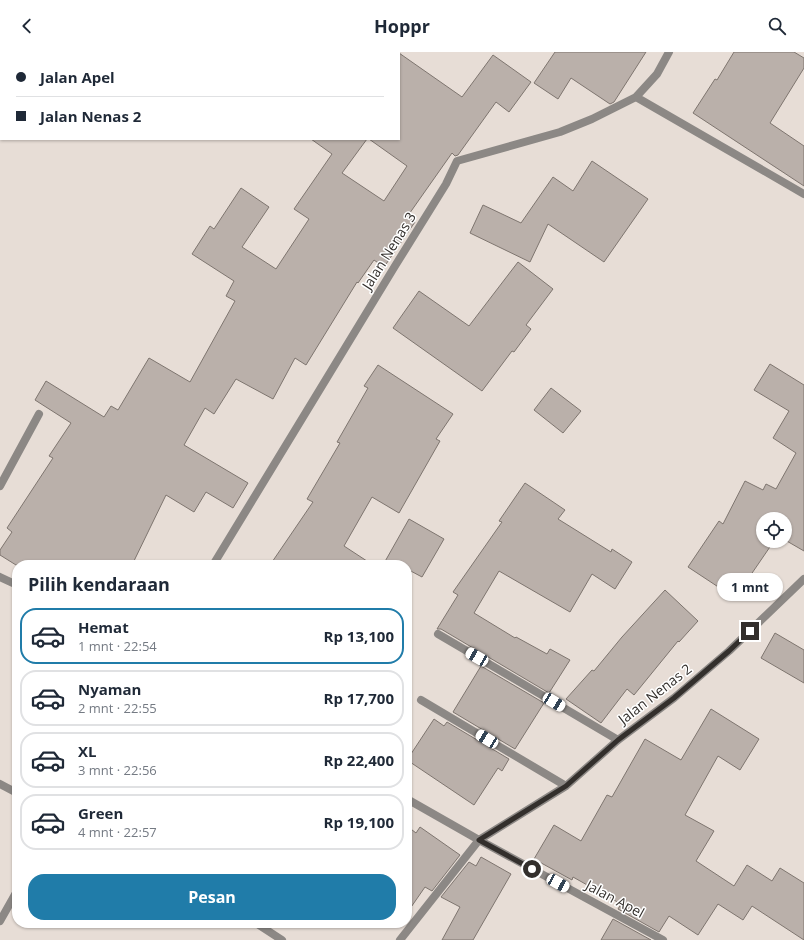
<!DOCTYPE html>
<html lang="id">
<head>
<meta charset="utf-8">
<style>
  :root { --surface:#fff; --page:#f6f6f7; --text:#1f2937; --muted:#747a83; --line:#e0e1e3; --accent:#207ca9 }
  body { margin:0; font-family:"Open Sans",sans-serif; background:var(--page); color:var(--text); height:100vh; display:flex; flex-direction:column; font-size:15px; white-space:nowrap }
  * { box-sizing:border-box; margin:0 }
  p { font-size:13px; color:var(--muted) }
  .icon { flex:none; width:22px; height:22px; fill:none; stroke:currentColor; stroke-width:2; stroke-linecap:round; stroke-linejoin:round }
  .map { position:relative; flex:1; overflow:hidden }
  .sheet { position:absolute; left:12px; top:508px; width:400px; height:368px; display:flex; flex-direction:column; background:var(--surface); border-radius:16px; box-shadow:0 1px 3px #0004 }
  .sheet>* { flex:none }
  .top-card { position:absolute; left:0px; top:0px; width:400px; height:88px; box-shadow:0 1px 3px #0004; display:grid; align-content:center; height:88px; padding:0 16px; background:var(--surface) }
  .controls { position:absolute; left:756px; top:460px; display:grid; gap:8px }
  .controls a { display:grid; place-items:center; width:36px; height:36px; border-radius:50%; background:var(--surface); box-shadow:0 1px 3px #0004; font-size:20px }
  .end { position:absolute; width:18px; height:18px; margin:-9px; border:5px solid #332f2c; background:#fff; box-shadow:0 0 0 2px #fff }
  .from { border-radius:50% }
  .bubble { position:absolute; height:28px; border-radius:14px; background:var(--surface); box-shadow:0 1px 3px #0004; font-size:13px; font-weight:700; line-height:28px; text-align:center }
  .car { position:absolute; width:12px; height:24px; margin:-12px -6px; border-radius:5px; box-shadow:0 0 3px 1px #0007; background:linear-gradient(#fff 24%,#345 0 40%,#fff 0 76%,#345 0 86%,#fff 0) }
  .top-card b { display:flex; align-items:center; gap:14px; height:38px; font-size:15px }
  .top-card b+b { border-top:1px solid var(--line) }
  .top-card i { width:10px; height:10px; background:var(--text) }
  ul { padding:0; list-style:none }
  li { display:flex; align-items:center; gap:12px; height:56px; margin:0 8px 6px; padding:0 8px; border:2px solid var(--line); border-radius:16px }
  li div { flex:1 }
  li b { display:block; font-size:15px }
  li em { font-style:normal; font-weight:700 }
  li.active { border-color:var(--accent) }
  li>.icon { width:36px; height:36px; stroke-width:1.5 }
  h2 { padding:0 16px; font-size:18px; line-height:48px }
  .action { display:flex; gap:8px; margin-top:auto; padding:8px 16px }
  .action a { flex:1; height:46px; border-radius:16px; background:var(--accent); color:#fff; font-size:16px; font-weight:700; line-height:46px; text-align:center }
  header { display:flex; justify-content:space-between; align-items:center; height:52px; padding:0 16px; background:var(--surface); font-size:18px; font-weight:700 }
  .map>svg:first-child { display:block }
  .building { fill:#bab0aa; stroke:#7e756f }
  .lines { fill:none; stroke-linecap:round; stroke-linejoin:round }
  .street { stroke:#8c8885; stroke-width:8 }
  .route { stroke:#332f2c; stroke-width:5 }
  .labels { text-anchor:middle; stroke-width:3; stroke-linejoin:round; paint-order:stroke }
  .street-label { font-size:14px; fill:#332f2c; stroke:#fff }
</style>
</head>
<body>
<header><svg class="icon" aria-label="back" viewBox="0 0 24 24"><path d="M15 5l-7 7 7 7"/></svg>Hoppr<svg class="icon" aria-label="search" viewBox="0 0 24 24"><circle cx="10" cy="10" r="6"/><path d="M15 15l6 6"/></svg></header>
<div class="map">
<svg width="804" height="888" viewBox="0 0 804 888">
  <rect width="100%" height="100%" fill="#e7ddd6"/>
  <path class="building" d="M 555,0 L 646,0 L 614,50 L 610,52 L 571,26 L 558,47 L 534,31 Z
    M 734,0 L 794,0 L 804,6 L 804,16 L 770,71 L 804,94 L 804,134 L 693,61 L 715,27 L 717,28 Z
    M 399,1 L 462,45 L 493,3 L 531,30 L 509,60 L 496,50 L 458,103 L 455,104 L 452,101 L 407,165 L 415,170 L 384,215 L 374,208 L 358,231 L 357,230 L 306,313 L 295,306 L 273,347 L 236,327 L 214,362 L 205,356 L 184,393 L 248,431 L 233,456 L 206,440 L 194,460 L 166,443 L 132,513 L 16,513 L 0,503 L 0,498 L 12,480 L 7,476 L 53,406 L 49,404 L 71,371 L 35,348 L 46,329 L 104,365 L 111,354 L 118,358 L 149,306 L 190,330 L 235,249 L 226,244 L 234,229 L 192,202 L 210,174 L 214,177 L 241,136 L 269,155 L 242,195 L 276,217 L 309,167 L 294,157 L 332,102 L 311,87 L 367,87 L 342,121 L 384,149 L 407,114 L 369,87 L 399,87 Z
    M 592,109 L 648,147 L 604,210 L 548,172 L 530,210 L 470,181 L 483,153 L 521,171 L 553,125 L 573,139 Z
    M 518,210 L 553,237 L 526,273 L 531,277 L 514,300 L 512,299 L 482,339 L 393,276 L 419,239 L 469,274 Z
    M 770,312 L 804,333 L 804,499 L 785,488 L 785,467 L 763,467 L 763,489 L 774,489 L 735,546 L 688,515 L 719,469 L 723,472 L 745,429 L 763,438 L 766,432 L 776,437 L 796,401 L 773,386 L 789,359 L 754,338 Z
    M 378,313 L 453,362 L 436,387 L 440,389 L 399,461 L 372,445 L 344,494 L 373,513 L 270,513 L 313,450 L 307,447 L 340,391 L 337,390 L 368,336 L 364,334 Z
    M 551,336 L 581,359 L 563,381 L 534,358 Z
    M 525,431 L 565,458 L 558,467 L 611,500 L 612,497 L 632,510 L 615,537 L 592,522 L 570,560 L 499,519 L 474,561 L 515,586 L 516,585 L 547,602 L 550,597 L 570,608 L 549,641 L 441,577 L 437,577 L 458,543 L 453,540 L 502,470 L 499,469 Z
    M 409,467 L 444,487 L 422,525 L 407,517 L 407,513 L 383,513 Z
    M 665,538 L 698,569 L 679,590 L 678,589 L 634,643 L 627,637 L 601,671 L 566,647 L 592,618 L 594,619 L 622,585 Z
    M 775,581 L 804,598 L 804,631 L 761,606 Z
    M 481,614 L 544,651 L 515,697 L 453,660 Z
    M 711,657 L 759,687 L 740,718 L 718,704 L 685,763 L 714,779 L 696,809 L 734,834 L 747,813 L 772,829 L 780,816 L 804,831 L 804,888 L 752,854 L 743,868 L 718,852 L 698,883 L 669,864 L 659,880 L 618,857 L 621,852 L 573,825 L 572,828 L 534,807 L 554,773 L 581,789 L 607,743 L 612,745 L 645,687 L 681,708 Z
    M 434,667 L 444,674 L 447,670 L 509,707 L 502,719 L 498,716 L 474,753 L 407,708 Z
    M 407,774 L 416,781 L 420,775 L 460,803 L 432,839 L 425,835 L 407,861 Z
    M 481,805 L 511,822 L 473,888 L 442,888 L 460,855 L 441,845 L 469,810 L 476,814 Z
    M 613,867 L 651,888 L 601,888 Z"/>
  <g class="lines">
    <path class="street" d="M 636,45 L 804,142
      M 0,434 L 39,362
      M 213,513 L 395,214 L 446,132 L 457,109 L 560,80 L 592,67 L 636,45 L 657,22 L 669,0
      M 0,525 L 17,533
      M 438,582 L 618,688
      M 421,648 L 566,734
      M 0,732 L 17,741
      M 407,747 L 479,788 L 663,888
      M 0,869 L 17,839
      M 256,871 L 282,888
      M 400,888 L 479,788 L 566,734 L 618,688 L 674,646 L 729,599 L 804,527"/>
  </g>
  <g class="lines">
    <path class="route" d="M 532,817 L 479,788 L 566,734 L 618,688 L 674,646 L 729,599 L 750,579"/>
  </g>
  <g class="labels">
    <g class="street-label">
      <text transform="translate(389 199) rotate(-58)" y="5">Jalan Nenas 3</text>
      <text transform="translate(655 642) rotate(-38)" y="5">Jalan Nenas 2</text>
      <text transform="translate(615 847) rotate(28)" y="5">Jalan Apel</text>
    </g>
  </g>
</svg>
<div class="controls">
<a><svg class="icon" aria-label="locate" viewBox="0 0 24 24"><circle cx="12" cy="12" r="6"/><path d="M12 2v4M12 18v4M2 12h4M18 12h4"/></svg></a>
</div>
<i class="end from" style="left:532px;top:817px"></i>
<i class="end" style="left:750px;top:579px"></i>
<div class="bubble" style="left:717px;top:521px;width:66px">1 mnt</div>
<i class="car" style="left:477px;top:605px;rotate:300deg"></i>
<i class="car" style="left:554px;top:650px;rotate:121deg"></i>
<i class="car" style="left:487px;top:687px;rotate:301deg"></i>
<i class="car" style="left:558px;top:831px;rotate:119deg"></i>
<div class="top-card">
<b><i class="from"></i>Jalan Apel</b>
<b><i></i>Jalan Nenas 2</b>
</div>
<section class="sheet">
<h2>Pilih kendaraan</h2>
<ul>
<li class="active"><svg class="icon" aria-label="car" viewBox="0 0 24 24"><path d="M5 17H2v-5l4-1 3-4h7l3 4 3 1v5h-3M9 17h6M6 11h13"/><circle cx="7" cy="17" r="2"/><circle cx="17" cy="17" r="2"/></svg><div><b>Hemat</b><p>1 mnt · 22:54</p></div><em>Rp 13,100</em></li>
<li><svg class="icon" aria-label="car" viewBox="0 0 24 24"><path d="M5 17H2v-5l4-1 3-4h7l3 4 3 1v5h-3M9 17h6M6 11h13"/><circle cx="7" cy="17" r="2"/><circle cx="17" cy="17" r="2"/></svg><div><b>Nyaman</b><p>2 mnt · 22:55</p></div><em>Rp 17,700</em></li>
<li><svg class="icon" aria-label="car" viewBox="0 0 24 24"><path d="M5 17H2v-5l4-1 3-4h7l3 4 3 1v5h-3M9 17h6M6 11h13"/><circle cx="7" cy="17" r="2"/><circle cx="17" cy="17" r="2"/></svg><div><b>XL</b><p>3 mnt · 22:56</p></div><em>Rp 22,400</em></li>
<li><svg class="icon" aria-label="car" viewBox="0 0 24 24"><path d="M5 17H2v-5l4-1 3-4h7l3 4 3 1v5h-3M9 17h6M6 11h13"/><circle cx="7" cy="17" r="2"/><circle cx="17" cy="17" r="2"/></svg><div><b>Green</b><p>4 mnt · 22:57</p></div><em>Rp 19,100</em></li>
</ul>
<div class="action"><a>Pesan</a></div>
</section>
</div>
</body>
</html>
